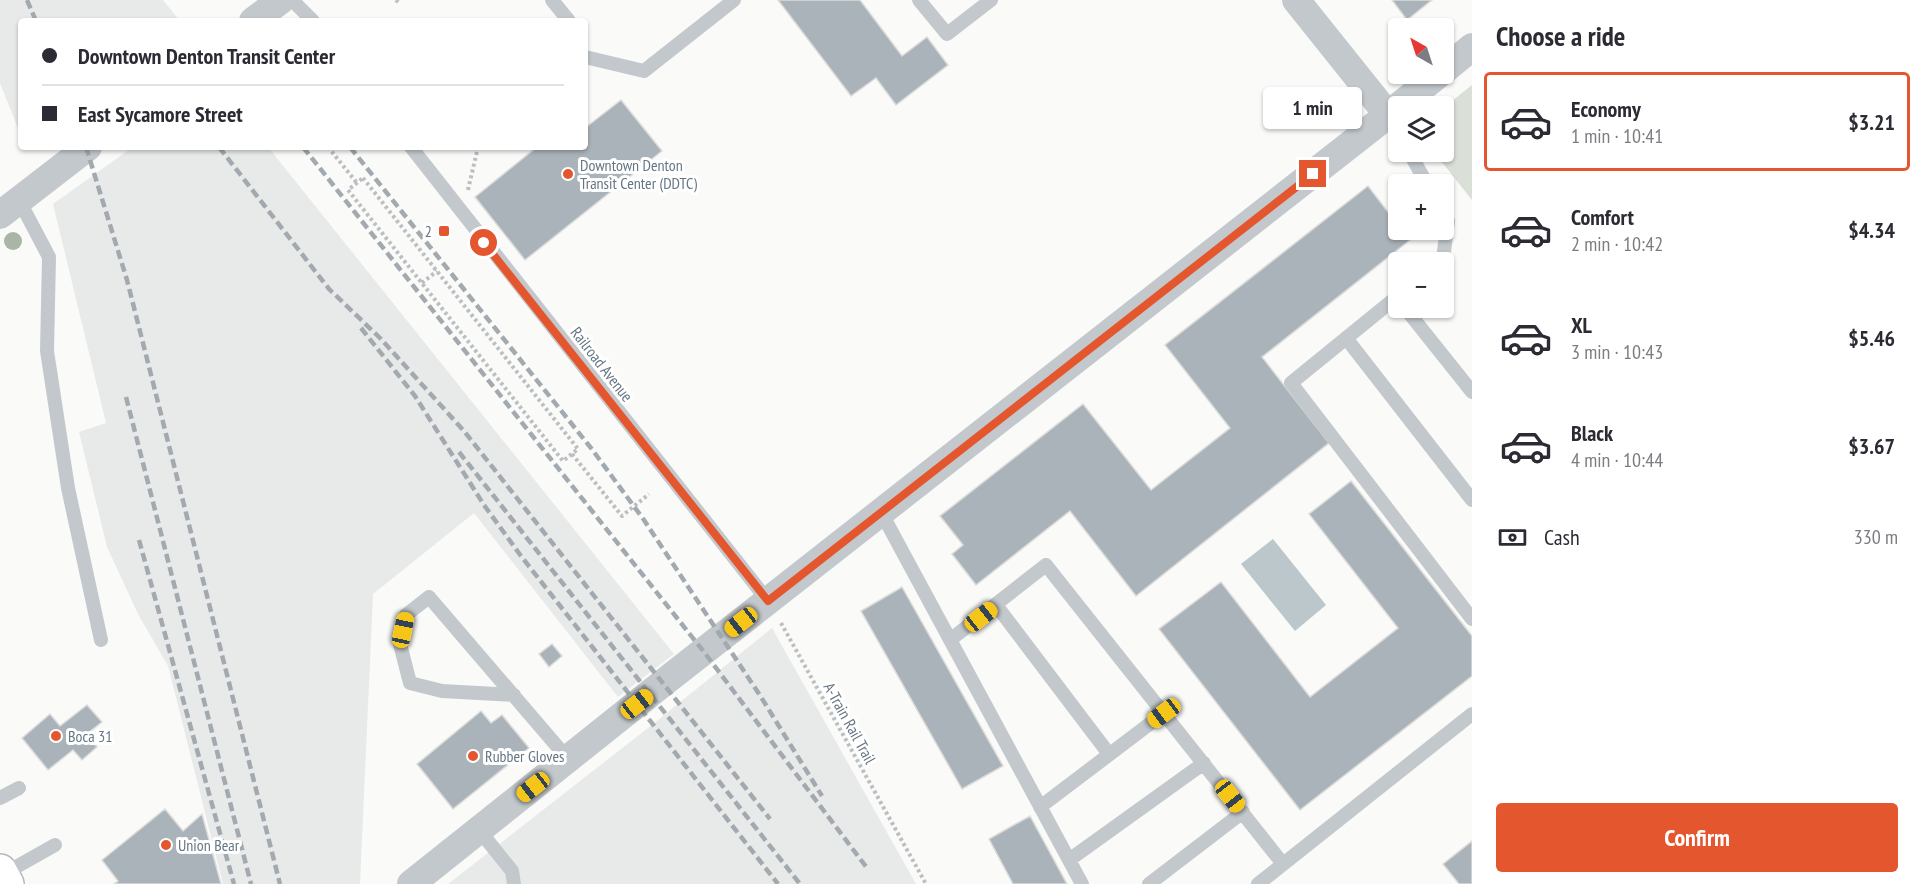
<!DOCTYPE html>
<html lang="en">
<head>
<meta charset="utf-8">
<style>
  :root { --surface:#fff; --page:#f2f2f3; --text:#2b2b33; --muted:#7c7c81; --line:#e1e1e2; --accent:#e4572e }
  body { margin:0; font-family:"PT Sans Narrow",sans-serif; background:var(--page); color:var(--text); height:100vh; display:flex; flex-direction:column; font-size:22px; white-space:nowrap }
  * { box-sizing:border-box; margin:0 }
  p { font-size:20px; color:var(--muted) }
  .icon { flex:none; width:33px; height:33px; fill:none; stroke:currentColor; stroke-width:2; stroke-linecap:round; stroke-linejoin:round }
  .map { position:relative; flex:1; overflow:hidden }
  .drawer { display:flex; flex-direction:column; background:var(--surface); width:450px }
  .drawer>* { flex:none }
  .top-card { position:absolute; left:18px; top:18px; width:570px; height:132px; border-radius:6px; box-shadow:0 2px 4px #0004; display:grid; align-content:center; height:132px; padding:0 24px; background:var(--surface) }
  .needle { width:39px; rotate:321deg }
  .tools { position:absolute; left:1388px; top:18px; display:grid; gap:12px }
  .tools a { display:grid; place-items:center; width:66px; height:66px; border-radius:6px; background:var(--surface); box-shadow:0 2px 4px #0004; font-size:30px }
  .end { position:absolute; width:27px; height:27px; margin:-14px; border:8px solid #e4572e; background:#fff; box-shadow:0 0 0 3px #fff }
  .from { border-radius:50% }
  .bubble { position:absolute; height:42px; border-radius:6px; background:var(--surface); box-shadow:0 2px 4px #0004; font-size:20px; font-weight:700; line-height:42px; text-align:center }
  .car { position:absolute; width:18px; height:36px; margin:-18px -9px; border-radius:8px; box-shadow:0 0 4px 2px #0007; background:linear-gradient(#f5c518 24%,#345 0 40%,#f5c518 0 76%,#345 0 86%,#f5c518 0) }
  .top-card b { display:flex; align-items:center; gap:21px; height:57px; font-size:22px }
  .top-card b+b { border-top:2px solid var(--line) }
  .top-card i { width:15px; height:15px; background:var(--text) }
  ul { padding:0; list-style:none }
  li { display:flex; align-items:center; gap:18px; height:99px; margin:0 12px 9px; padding:0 12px; border:3px solid transparent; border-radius:6px }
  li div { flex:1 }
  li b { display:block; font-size:22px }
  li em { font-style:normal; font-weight:700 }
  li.on { border-color:var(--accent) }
  li>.icon { width:54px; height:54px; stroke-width:1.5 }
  h2 { padding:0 24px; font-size:27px; line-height:72px }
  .pay { display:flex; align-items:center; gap:15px; height:66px; padding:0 24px; font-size:22px }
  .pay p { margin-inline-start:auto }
  .action { display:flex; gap:12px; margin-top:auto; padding:12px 24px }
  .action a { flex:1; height:69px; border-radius:6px; background:var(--accent); color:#fff; font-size:24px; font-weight:700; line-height:69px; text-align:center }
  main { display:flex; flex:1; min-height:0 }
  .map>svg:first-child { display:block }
  .built { fill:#e8e9e9 }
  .green { fill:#dadfd7 }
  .water { fill:#bbc7cb }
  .building { fill:#aab3b9; stroke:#dcdcda; stroke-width:1.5 }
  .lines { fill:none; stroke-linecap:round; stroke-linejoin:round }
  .secondary-casing { stroke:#b3babf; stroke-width:36 }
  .path { stroke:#bbbfc2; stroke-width:4; stroke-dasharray:3 3; stroke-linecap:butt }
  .service { stroke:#c3c8cc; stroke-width:14 }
  .minor { stroke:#c3c8cc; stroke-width:28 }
  .secondary { stroke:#fff; stroke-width:33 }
  .rail { stroke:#a2aab0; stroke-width:4.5; stroke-dasharray:9 4.5; stroke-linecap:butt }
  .tree { fill:#aab4a7 }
  .route { stroke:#e4572e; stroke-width:8 }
  .poi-dot { fill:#e4572e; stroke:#fff; stroke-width:2 }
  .labels { text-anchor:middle; stroke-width:6; stroke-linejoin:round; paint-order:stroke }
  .poi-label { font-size:16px; fill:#657683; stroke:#fff; text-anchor:start }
  .street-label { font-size:16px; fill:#657683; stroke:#fff }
</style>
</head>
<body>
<main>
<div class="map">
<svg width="1472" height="884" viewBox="0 0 1472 884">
  <rect width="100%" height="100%" fill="#fafaf8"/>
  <path class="built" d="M 0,0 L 163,0 L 180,21 L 21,21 L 21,136 L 0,83 Z
    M 133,147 L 268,147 L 674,654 L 618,697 L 474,513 L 373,594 L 360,884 L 223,884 L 168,666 L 138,614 L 107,547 L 79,432 L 106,423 L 53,204 Z
    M 772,628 L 916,884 L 448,884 L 648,728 Z"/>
  <path class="green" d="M 1472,85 L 1472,200 L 1434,152 L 1443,152 L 1443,108 Z"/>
  <path class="water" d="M 1273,539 L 1326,605 L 1295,631 L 1241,564 Z"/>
  <path class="building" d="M 778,0 L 860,0 L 902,56 L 927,37 L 948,65 L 896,105 L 876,78 L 851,96 Z
    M 1392,0 L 1432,0 L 1407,20 Z
    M 621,100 L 662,151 L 525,260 L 475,197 L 537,147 L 557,147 L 559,149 L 562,147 L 585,147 L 585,128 Z
    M 1368,186 L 1398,225 L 1398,230 L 1402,230 L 1410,240 L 1262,357 L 1329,443 L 1136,596 L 1070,511 L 976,585 L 952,554 L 963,545 L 940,516 L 1083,404 L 1151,490 L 1230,428 L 1165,345 Z
    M 1351,481 L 1472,636 L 1472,676 L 1300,810 L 1159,629 L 1221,582 L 1310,697 L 1398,628 L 1309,514 Z
    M 902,587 L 1003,766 L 962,789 L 861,611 Z
    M 552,644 L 562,656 L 549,667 L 539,654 Z
    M 87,705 L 102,722 L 87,734 L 97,747 L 82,760 L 73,750 L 48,770 L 22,738 L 50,714 L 60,726 Z
    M 481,711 L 491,723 L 502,715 L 529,748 L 453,809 L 417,764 Z
    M 165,809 L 183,831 L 202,814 L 221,884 L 114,884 L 118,881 L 102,860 Z
    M 1030,816 L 1067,884 L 1013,884 L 989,839 Z
    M 1472,841 L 1472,884 L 1459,884 L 1443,864 Z"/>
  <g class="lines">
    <g class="secondary-casing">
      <path id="secondary" d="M 0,871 L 7,884"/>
    </g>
    <path class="path" d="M 396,0 L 399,3
      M 328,147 L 357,183
      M 363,178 L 578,449 L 563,461 L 348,190 Z
      M 468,190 L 478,147
      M 422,283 L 437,271
      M 572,454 L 622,516 L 649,494
      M 781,623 L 926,884"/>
    <path class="service" d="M 292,0 L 313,21
      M 552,0 L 569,21
      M 919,0 L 947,34 L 991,0
      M 585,57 L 644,71 L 734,0
      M 1388,115 L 1398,132
      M 411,147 L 768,601
      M 1409,152 L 1427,184
      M 19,200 L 49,257 L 47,351 L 68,488 L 101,640
      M 1439,262 L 1443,259 L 1448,221 L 1443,212
      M 1398,296 L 1291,383 L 1472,619
      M 1405,308 L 1472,392
      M 1346,338 L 1472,500
      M 881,512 L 1082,884
      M 996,605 L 1109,754
      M 950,640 L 1046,565 L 1283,864
      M 514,695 L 442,691 L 410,683 L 400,644 L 406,615 L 429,597 L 568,759
      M 0,798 L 19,788
      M 1040,807 L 1164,713
      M 479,830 L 512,871 L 514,884
      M 1069,860 L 1204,763
      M 2,875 L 55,845
      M 1149,884 L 1243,812
      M 1258,884 L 1472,714"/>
    <path class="minor" d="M 1296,0 L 1388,115
      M 253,21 L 281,0
      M 1443,71 L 1472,47
      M 1399,106 L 1439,74
      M 0,215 L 88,147
      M 411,884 L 663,683 L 1398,107"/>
    <use href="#secondary" class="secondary"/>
    <path class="rail" d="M 27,0 L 36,21
      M 86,147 L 127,280 L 280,884
      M 219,147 L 329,289 L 380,338 L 464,431 L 770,819
      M 303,147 L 704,652 L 867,868
      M 350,147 L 591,448 L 644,520 L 761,697 L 822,796
      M 361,328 L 415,396 L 484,505 L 521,556 L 778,884
      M 126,397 L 251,884
      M 459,452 L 800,884
      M 139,540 L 234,884"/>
  </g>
  <circle class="tree" cx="13" cy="241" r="9"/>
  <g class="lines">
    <path class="route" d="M 484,243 L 768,601 L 1313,174"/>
  </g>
  <g class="poi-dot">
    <circle cx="568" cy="174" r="6"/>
    <rect x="438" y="225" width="12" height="12" rx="3"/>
    <circle cx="56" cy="736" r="6"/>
    <circle cx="473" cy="756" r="6"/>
    <circle cx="166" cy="845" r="6"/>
  </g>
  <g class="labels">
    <g class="poi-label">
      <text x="580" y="171">Downtown Denton<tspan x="580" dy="18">Transit Center (DDTC)</tspan></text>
      <text x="432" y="237" text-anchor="end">2</text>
      <text x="68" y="742">Boca 31</text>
      <text x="485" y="762">Rubber Gloves</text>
      <text x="178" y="851">Union Bear</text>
    </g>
    <g class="street-label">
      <text transform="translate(602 364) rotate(52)" y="6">Railroad Avenue</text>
      <text transform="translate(850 723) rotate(61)" y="6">A-Train Rail Trail</text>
    </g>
  </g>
</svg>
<div class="tools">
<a><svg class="needle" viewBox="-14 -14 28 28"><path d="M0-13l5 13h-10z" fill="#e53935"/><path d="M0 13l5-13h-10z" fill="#7c7c81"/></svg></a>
<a><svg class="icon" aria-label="layers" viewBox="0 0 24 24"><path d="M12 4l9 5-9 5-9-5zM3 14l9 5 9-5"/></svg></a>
<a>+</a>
<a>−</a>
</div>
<i class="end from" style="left:484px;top:243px"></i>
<i class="end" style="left:1313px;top:174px"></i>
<div class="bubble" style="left:1263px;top:87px;width:99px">1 min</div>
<i class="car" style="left:981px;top:617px;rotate:52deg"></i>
<i class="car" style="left:741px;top:622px;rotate:232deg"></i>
<i class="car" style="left:403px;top:630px;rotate:12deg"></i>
<i class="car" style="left:637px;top:704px;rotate:52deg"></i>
<i class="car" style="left:1164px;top:713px;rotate:233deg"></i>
<i class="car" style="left:533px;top:787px;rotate:232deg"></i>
<i class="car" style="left:1230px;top:796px;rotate:142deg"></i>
<div class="top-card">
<b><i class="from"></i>Downtown Denton Transit Center</b>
<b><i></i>East Sycamore Street</b>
</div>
</div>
<section class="drawer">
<h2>Choose a ride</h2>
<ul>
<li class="on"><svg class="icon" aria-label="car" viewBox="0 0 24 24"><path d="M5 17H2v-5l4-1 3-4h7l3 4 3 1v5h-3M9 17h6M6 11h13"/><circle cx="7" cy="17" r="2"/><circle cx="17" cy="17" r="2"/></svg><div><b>Economy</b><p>1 min · 10:41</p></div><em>$3.21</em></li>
<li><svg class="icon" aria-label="car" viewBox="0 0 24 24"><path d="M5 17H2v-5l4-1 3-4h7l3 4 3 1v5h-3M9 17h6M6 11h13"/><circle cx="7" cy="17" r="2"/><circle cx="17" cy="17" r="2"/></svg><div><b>Comfort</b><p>2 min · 10:42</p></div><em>$4.34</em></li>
<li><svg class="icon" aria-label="car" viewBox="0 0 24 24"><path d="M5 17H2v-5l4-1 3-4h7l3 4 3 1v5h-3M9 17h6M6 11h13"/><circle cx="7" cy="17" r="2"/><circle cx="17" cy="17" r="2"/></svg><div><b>XL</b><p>3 min · 10:43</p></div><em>$5.46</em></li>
<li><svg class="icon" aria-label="car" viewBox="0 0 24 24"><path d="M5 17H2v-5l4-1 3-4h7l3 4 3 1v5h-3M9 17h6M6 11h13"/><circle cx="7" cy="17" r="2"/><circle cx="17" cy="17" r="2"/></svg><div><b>Black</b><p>4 min · 10:44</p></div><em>$3.67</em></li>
</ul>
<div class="pay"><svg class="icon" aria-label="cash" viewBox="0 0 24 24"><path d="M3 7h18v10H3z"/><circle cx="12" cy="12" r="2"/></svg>Cash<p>330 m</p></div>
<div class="action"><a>Confirm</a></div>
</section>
</main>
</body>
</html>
